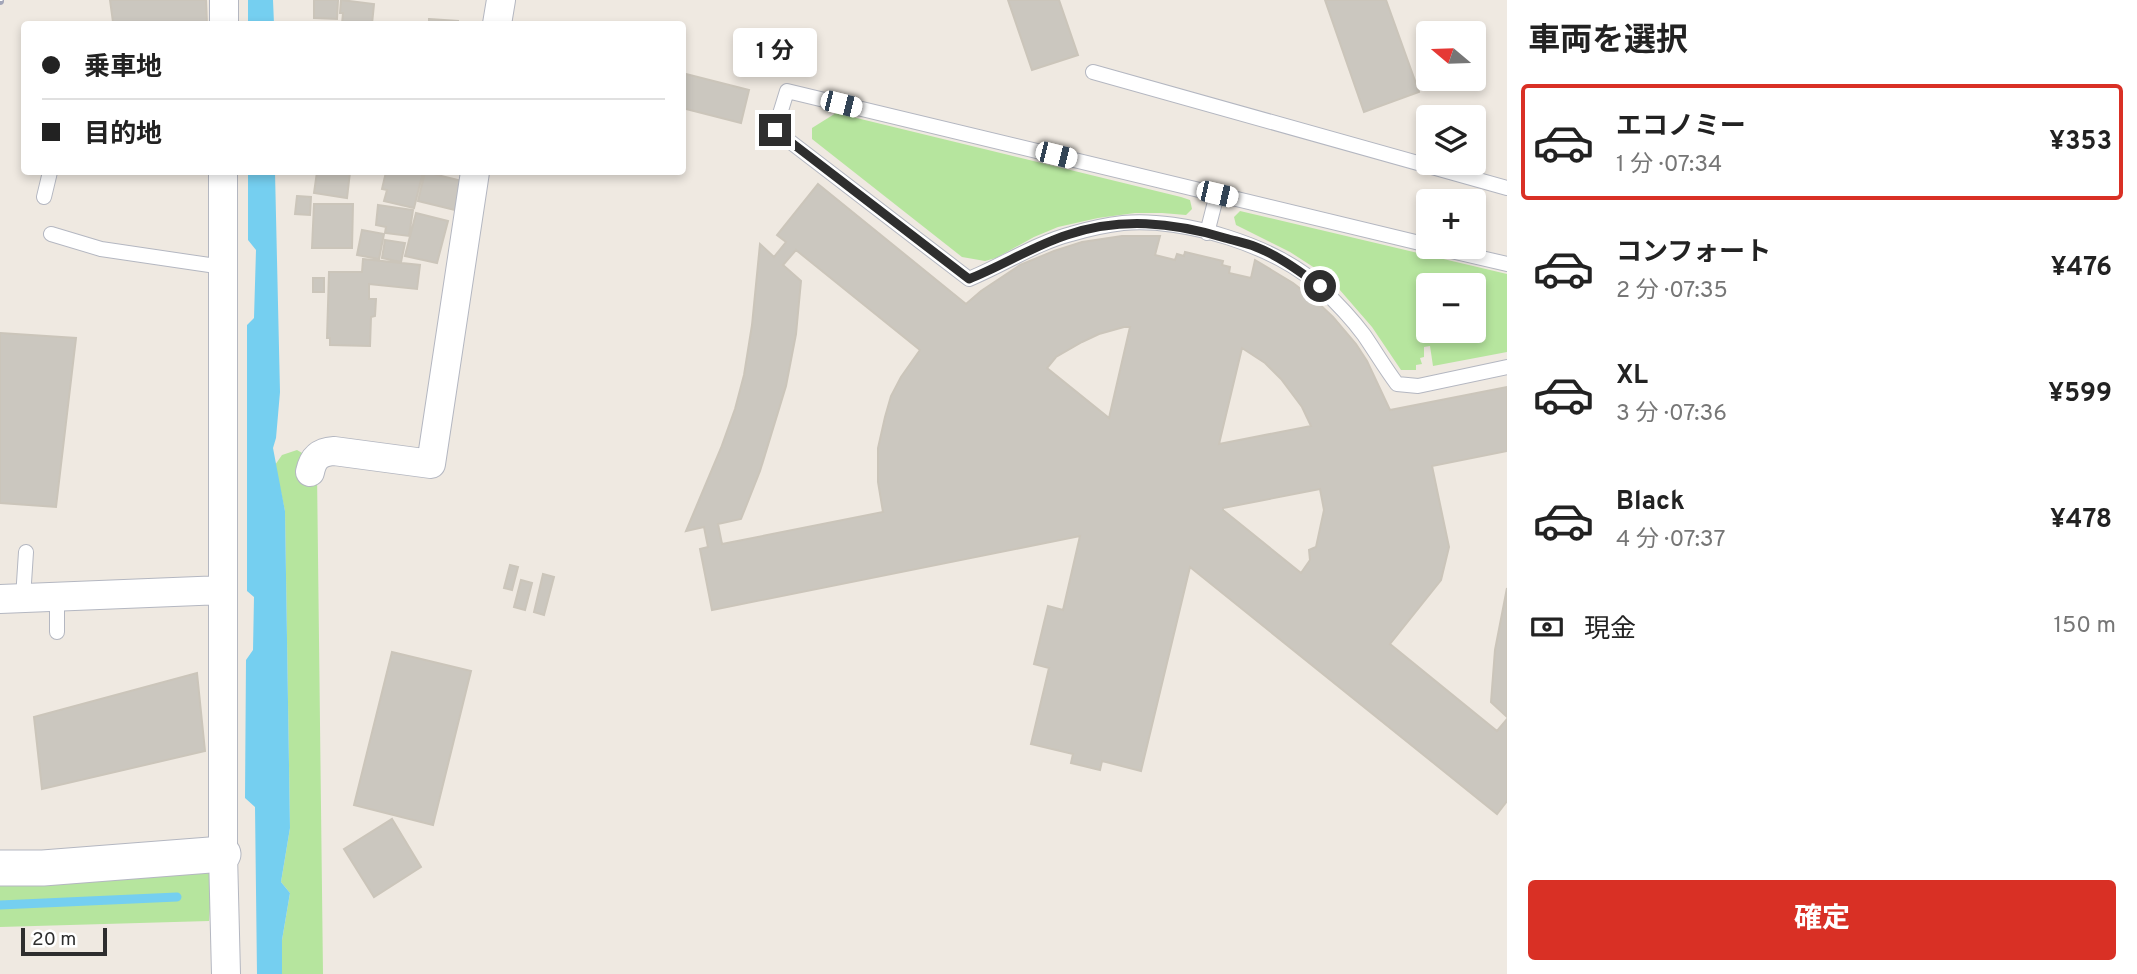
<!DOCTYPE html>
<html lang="ja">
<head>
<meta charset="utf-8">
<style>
  :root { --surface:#fff; --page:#f2f2f2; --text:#222; --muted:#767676; --line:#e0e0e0; --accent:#d93025 }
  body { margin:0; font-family:Overpass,"Noto Sans JP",sans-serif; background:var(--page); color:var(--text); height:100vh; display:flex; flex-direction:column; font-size:26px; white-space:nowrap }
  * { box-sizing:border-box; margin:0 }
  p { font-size:23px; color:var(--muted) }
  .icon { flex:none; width:38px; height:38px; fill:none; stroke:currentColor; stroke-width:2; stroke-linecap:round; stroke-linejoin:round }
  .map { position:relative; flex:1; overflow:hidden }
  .sheet { display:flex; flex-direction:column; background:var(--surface); width:630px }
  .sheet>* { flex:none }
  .hud { position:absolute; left:21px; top:21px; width:665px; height:154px; border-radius:7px; box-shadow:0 4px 10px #0003; display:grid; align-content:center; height:154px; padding:0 21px; background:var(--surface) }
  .needle { width:46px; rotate:289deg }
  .fabs { position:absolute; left:1416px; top:21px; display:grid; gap:14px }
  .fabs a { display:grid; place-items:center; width:70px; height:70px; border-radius:7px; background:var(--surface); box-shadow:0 4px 10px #0003; font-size:35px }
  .scale { position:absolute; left:21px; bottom:18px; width:86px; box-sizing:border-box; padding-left:7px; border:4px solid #2e2e2e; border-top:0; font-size:19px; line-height:24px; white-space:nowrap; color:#2e2e2e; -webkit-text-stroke:5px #fff; paint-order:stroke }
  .end { position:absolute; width:32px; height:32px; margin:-16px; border:9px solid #2e2e2e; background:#fff; box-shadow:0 0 0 4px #fff }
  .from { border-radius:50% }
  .bubble { position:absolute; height:49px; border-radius:7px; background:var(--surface); box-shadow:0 4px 10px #0003; font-size:23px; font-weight:700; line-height:49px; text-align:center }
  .car { position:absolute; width:21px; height:42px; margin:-21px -10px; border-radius:9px; box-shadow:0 0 5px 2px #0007; background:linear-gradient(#fff 24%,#345 0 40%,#fff 0 76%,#345 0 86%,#fff 0) }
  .hud b { display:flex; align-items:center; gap:24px; height:66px; font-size:26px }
  .hud b+b { border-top:2px solid var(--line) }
  .hud i { width:18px; height:18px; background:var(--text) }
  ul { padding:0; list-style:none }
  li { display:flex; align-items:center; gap:21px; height:116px; margin:0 14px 10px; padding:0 7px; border:4px solid transparent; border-radius:7px }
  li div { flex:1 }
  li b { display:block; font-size:26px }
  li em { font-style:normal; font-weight:700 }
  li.on { border-color:var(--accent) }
  li>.icon { width:63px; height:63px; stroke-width:1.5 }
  h2 { padding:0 21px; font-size:32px; line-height:84px }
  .pay { display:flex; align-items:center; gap:18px; height:77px; padding:0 21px; font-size:26px }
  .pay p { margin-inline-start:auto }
  .action { display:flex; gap:14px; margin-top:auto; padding:14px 21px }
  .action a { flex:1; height:80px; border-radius:7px; background:var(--accent); color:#fff; font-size:28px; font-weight:700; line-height:80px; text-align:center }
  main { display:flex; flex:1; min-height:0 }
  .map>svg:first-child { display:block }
  .green { fill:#b6e59e; fill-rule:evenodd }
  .water { fill:#75cff0 }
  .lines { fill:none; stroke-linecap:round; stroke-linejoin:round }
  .stream { stroke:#75cff0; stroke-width:9 }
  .building { fill:#cbc7bf; stroke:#cbc5ba; stroke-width:2; fill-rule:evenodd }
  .service-casing { stroke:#b4b7c1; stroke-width:16 }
  .minor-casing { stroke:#b4b7c1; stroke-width:30 }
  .tertiary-casing { stroke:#b4b7c1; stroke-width:37 }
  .service { stroke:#fff; stroke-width:14 }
  .minor { stroke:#fff; stroke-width:28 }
  .tertiary { stroke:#fff; stroke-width:35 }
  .rail-casing { stroke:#a3a6b8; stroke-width:8 }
  .rail { stroke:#fff; stroke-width:5; stroke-dasharray:16; stroke-linecap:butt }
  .route { stroke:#2e2e2e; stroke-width:9 }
</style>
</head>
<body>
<main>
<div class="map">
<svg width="1507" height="974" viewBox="0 0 1507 974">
  <rect width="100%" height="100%" fill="#efe9e1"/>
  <path class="green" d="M 836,113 L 1181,197 L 1190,200 L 1192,209 L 1186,215 L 1162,213 L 1135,213 L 1098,218 L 1058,227 L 1034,237 L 996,258 L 985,261 L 962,257 L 812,139 L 812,128 Z
    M 1240,211 L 1507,274 L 1507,352 L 1433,366 L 1430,346 L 1424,347 L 1424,357 L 1420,358 L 1422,364 L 1416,365 L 1416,370 L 1401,370 L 1372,327 L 1339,289 L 1321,272 L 1290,252 L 1236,225 L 1234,217 ZM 1428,285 L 1474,285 L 1474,331 L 1428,331 Z
    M 297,450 L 309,457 L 317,472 L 323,974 L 282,974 L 282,940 L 290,893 L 281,882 L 290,828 L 285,511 L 275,465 L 282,455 Z
    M 213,867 L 209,921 L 0,927 L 0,879 Z"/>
  <path class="water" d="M 248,0 L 273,0 L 274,24 L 248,24 Z
    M 248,172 L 275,172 L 280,392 L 276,438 L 273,448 L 285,511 L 290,828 L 281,882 L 290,893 L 282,940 L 282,974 L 257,974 L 255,807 L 245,798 L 246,660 L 253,650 L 254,597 L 247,591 L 247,325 L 254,318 L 256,250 L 248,240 Z"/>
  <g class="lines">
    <path class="stream" d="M 0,905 L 177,897"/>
  </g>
  <path class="building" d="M 110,0 L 206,0 L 207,24 L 131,24 L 131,22 L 113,22 Z
    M 314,0 L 338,0 L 337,19 L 314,18 Z
    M 341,0 L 374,4 L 372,24 L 342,24 L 343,13 L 340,13 Z
    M 1008,0 L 1059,0 L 1078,55 L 1032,70 Z
    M 1325,0 L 1386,0 L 1419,92 L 1364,112 Z
    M 429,19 L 458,21 L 458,23 L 474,24 L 429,24 Z
    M 682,73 L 749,90 L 741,123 L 682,108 Z
    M 317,172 L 350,172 L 347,198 L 314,193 Z
    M 386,172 L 423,172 L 414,208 L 384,201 L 387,190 L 382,189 Z
    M 425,172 L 462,181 L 455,210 L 418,201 Z
    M 818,184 L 966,304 L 981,291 L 1020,265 L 1054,251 L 1082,242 L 1122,236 L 1160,236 L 1155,255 L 1175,260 L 1177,254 L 1184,256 L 1185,252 L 1223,261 L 1222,265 L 1230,267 L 1229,273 L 1251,278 L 1255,260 L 1293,283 L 1315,300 L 1333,317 L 1356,344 L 1367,361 L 1390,410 L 1507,387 L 1507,451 L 1432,466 L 1449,547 L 1441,580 L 1390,644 L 1497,731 L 1507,719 L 1507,801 L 1497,814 L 1190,567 L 1141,771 L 1102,761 L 1100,770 L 1071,763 L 1073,754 L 1031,744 L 1049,668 L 1034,664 L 1048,606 L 1063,610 L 1080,536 L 712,610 L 700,549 L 708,547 L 704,527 L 686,531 L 721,448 L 735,409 L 744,375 L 752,325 L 760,244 L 774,257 L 786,242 L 777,235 ZM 796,250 L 920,350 L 901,377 L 891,396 L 885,417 L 878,448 L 878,482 L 883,512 L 722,544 L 718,524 L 741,519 L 760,471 L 786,386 L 796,334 L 801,281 L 783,265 ZM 1124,327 L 1130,327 L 1109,418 L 1047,368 L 1056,357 L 1082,342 L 1099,334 ZM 1242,348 L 1265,363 L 1281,379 L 1302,407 L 1311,426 L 1219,444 ZM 1320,489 L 1324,510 L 1316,547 L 1309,550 L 1310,560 L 1301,573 L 1223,510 L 1223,508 Z
    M 297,196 L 311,197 L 310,215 L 295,214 Z
    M 314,204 L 353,204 L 352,248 L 312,248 Z
    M 378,205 L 413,210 L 409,236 L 385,233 L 386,227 L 376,225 Z
    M 416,213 L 448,221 L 437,263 L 405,256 Z
    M 362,230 L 384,234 L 379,259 L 357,255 Z
    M 385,240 L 405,243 L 401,262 L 382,258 Z
    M 363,259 L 420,265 L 417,289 L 369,284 L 369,299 L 376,299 L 375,316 L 371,317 L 370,346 L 330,345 L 330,338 L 327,338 L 329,272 L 362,272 Z
    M 313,278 L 324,278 L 324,292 L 313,292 Z
    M 0,333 L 76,338 L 56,507 L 0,503 Z
    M 510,565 L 518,567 L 512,590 L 504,588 Z
    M 543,574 L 554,577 L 544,615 L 534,612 Z
    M 521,580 L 532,583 L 525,610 L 514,607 Z
    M 1507,588 L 1507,717 L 1491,702 L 1495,650 Z
    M 392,652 L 471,671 L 433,825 L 354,805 Z
    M 197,673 L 205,751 L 42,789 L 34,717 Z
    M 392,819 L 421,867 L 374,897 L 344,849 Z"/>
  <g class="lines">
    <g class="service-casing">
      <path id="service" d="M 1093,72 L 1507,188
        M 44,197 L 50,172
        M 1207,233 L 1217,194
        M 51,234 L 101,249 L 223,267
        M 1428,245 L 787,91 L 775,130 L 969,279 C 1003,265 1036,243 1071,234 C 1088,229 1106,225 1123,223 C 1182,217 1279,246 1321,288 C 1336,302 1352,319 1364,335 C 1375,351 1385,368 1397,384 L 1418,386 L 1507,367
        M 1434,247 L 1507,264
        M 23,598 L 26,552
        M 57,632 L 57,597"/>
    </g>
    <g class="minor-casing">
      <path id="minor" d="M 224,24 L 224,0
        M 497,24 L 501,0
        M 223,172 L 223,854 L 226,974
        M 310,472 C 313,458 319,452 334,451 L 431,464 L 475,172
        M 0,599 L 223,590"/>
    </g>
    <g class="tertiary-casing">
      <path id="tertiary" d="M 0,868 L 43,868 L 223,854"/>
    </g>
    <use href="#service" class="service"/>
    <use href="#minor" class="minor"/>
    <use href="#tertiary" class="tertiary"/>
    <g class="rail-casing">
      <path id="rail" d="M 0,1 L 0,0"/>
    </g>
    <use href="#rail" class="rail"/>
  </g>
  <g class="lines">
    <path class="route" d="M 775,130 L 969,279 C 1002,266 1033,246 1067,235 C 1120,217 1172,222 1225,238 C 1235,241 1246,243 1256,247 C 1279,256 1299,271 1320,286"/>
  </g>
</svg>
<div class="fabs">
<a><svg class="needle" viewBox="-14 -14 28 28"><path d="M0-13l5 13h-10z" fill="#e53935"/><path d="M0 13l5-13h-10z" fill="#767676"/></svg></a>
<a><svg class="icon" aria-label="layers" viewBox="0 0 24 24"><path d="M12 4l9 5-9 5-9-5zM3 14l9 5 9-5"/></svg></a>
<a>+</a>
<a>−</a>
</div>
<div class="scale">20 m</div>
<i class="end from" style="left:1320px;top:286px"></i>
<i class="end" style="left:775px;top:130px"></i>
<div class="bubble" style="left:733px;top:28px;width:84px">1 分</div>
<i class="car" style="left:841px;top:104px;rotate:104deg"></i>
<i class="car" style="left:1056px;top:155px;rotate:104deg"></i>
<i class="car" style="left:1217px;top:194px;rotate:103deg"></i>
<div class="hud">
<b><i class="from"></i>乗車地</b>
<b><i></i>目的地</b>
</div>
</div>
<section class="sheet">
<h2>車両を選択</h2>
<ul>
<li class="on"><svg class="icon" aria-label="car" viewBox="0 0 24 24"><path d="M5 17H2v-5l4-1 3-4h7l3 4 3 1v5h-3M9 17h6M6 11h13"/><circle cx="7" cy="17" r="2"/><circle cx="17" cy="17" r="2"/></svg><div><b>エコノミー</b><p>1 分 · 07:34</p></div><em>¥353</em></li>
<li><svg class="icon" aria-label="car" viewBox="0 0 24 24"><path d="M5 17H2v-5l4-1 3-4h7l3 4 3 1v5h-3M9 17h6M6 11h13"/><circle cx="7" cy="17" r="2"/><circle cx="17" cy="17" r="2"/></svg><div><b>コンフォート</b><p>2 分 · 07:35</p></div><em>¥476</em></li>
<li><svg class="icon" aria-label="car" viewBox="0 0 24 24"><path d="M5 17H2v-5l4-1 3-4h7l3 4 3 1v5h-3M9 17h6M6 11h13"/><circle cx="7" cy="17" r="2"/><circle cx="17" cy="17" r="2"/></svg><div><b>XL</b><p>3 分 · 07:36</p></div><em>¥599</em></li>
<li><svg class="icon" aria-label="car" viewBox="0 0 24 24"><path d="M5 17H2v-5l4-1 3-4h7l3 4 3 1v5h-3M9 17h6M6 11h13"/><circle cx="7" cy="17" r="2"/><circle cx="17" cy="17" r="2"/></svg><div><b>Black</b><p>4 分 · 07:37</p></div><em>¥478</em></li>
</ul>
<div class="pay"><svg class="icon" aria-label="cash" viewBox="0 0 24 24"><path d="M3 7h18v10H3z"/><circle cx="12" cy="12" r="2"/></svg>現金<p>150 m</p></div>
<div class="action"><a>確定</a></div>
</section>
</main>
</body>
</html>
